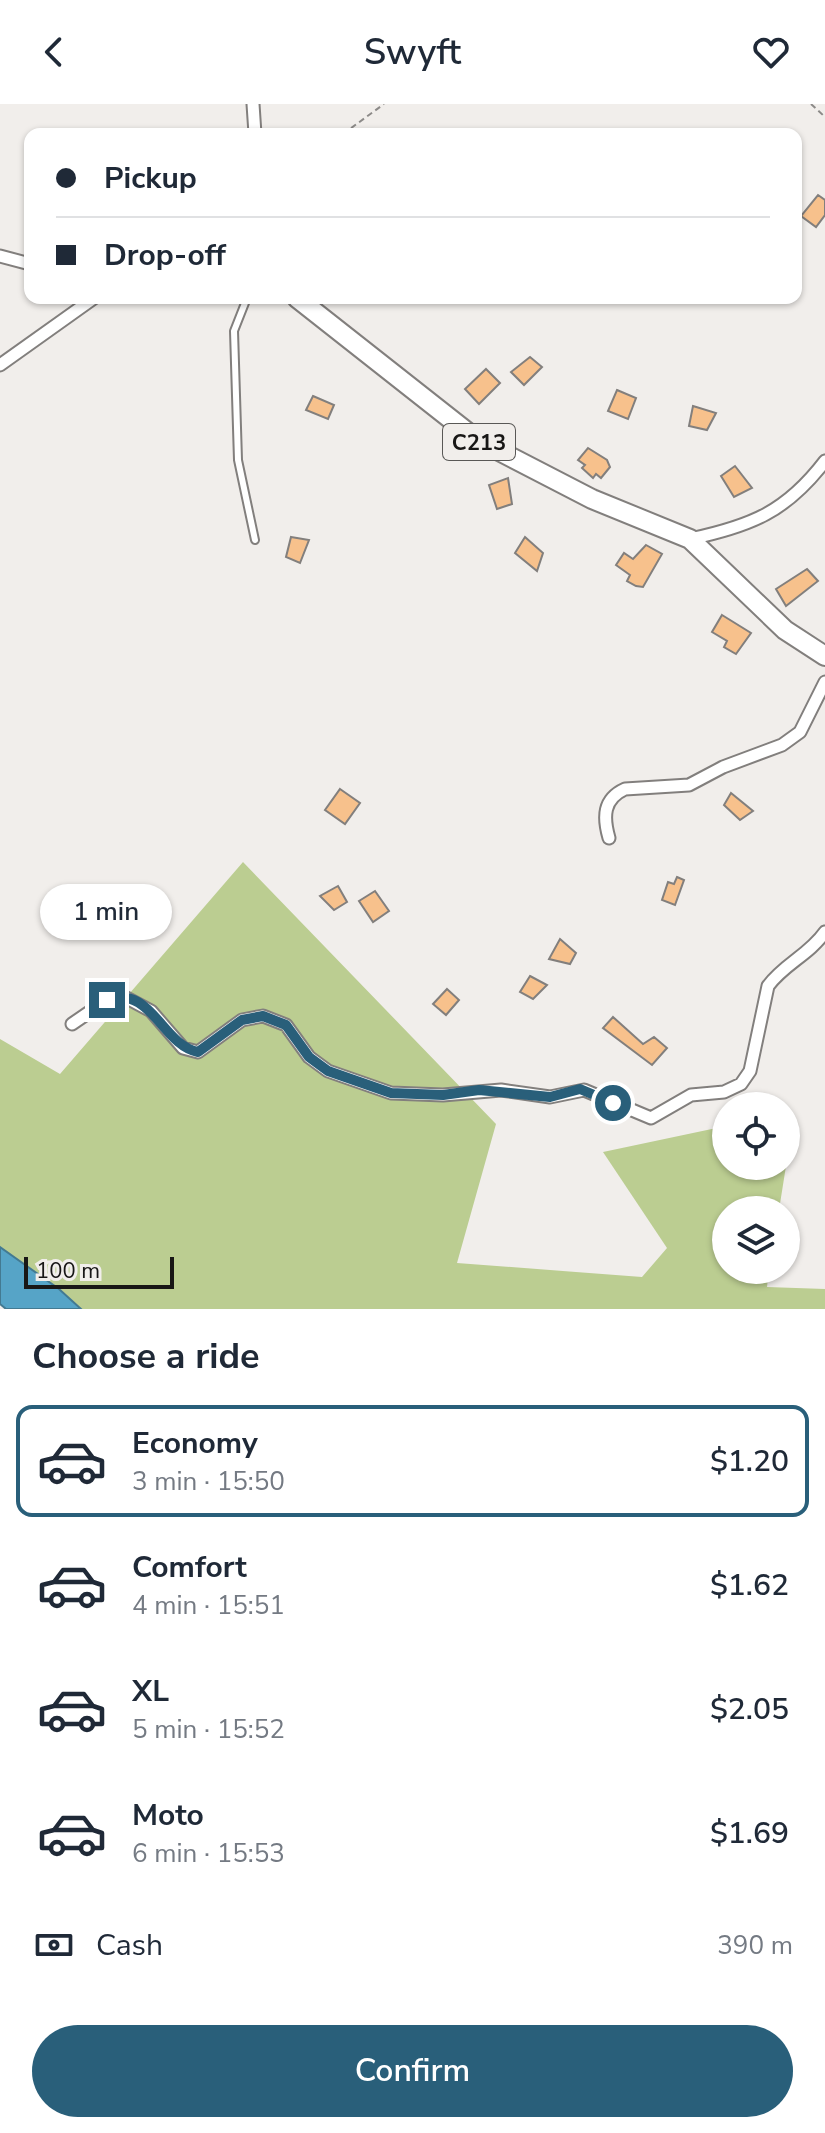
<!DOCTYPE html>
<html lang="en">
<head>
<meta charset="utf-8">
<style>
  :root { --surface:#fff; --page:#f2f2f3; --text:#1f2937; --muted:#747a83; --line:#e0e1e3; --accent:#295f7a }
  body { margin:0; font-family:"Nunito Sans",sans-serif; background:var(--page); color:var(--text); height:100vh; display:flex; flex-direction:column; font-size:30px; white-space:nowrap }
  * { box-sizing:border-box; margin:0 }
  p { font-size:26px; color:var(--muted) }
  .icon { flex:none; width:44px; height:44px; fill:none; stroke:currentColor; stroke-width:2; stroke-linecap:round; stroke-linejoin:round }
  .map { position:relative; height:1205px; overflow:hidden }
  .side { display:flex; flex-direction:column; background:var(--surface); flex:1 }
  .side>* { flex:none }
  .banner { position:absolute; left:24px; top:24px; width:778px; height:176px; border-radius:16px; box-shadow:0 2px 6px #0004; display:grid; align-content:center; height:176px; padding:0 32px; background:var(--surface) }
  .buttons { position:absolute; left:712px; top:988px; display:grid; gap:16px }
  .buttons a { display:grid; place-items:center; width:88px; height:88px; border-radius:50%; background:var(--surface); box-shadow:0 2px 6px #0004; font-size:40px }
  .scale { position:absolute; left:24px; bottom:20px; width:150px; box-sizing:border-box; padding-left:8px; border:4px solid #181716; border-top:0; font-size:22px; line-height:28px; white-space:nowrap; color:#181716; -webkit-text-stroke:6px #f1eeeb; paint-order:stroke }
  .end { position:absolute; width:36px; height:36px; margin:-18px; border:10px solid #295f7a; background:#fff; box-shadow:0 0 0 4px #fff }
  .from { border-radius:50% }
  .bubble { position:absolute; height:56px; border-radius:28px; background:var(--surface); box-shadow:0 2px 6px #0004; font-size:26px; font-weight:600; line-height:56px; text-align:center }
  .banner b { display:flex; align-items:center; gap:28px; height:76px; font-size:30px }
  .banner b+b { border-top:2px solid var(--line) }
  .banner i { width:20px; height:20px; background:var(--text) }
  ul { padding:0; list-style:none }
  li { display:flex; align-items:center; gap:24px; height:112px; margin:0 16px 12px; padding:0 16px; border:4px solid transparent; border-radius:16px }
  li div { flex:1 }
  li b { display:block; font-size:30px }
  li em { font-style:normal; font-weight:600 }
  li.selected { border-color:var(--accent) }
  li>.icon { width:72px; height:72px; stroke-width:1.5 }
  h2 { padding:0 32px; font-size:36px; line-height:96px }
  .pay { display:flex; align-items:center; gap:20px; height:88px; padding:0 32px; font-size:30px }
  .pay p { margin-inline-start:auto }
  .button { display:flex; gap:16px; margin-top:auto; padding:16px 32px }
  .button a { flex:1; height:92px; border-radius:48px; background:var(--accent); color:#fff; font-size:32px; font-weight:600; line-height:92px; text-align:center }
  header { display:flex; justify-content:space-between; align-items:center; height:104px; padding:0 32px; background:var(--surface); font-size:36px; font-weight:600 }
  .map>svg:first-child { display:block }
  .green { fill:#bbcd91 }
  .water { fill:#56a4c7; stroke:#437a92; stroke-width:2 }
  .building { fill:#f7c18c; stroke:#827f7d; stroke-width:2 }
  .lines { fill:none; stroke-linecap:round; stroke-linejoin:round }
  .service-casing { stroke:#827f7d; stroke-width:10 }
  .minor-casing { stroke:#827f7d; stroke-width:15 }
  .primary-casing { stroke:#827f7d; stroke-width:22 }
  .path { stroke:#8c8a88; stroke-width:2; stroke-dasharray:6 4; stroke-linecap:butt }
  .service { stroke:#fff; stroke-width:6 }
  .minor { stroke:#fff; stroke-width:11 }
  .primary { stroke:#fff; stroke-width:18 }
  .route { stroke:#295f7a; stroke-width:10 }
  .labels { text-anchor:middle; stroke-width:8; stroke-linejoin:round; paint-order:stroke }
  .shield { fill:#f1eeeb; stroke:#595856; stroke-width:2 }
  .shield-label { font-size:22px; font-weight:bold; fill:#181716 }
</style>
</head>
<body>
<header><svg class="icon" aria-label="back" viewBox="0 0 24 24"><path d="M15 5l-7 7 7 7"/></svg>Swyft<svg class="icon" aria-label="heart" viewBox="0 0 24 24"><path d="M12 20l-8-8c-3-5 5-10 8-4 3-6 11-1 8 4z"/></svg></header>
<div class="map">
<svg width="825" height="1205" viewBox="0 0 825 1205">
  <rect width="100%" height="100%" fill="#f1eeeb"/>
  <path class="green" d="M 243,758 L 496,1020 L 457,1159 L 642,1173 L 667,1144 L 603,1048 L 726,1022 L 726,1062 L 786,1062 L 779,1106 L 726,1106 L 726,1166 L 769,1166 L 767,1183 L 825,1185 L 825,1205 L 81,1205 L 59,1185 L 0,1143 L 0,935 L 60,970 Z"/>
  <path class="water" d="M 0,1143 L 59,1185 L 81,1205 L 6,1205 L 0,1200 Z"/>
  <path class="building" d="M 818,91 L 825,96 L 825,111 L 816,123 L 801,112 Z
    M 530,253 L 542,263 L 524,281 L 511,268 Z
    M 486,265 L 500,279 L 479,300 L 465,285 Z
    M 617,286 L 636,294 L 628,315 L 608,307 Z
    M 313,292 L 334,301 L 328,315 L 306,306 Z
    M 693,302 L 716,309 L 707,326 L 689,322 Z
    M 588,344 L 607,356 L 610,363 L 601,374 L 596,370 L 593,374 L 582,364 L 585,361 L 578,356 Z
    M 735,362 L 752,384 L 734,393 L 721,372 Z
    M 508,374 L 512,400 L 497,405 L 489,381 Z
    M 291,433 L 309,436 L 300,459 L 286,453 Z
    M 525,433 L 543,449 L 537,467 L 515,449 Z
    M 646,441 L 662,450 L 643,483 L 636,482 L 627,477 L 630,471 L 616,461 L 624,449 L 633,455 Z
    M 807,465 L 818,477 L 786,502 L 776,485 Z
    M 722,511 L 751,529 L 736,550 L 724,543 L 727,537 L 712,528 Z
    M 340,685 L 360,699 L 345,720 L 325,706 Z
    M 731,689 L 753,707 L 740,716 L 724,701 Z
    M 677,773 L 684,776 L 675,801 L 662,796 L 668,778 L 674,780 Z
    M 338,782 L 347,798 L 334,806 L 320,792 Z
    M 375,787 L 389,807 L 373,818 L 359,797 Z
    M 560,835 L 576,849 L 570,860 L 549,855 Z
    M 530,872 L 547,881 L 533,895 L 520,888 Z
    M 447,885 L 459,896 L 446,911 L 433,900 Z
    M 613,913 L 643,940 L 654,933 L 667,944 L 652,961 L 603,924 Z"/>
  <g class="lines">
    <g class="service-casing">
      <path id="service" d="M 247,194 L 234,227 L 238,356 L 255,436"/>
    </g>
    <g class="minor-casing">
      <path id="minor" d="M 253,0 L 255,30
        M 0,152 L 30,160
        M 0,261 L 94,194
        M 690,435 C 751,422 786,408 825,357
        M 609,734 C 603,713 603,695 625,685 L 689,681 L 723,663 L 782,641 L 800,628 L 825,578
        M 72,920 L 107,896 L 123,892 L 151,907 L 183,944 L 198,948 L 242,916 L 263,912 L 286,921 L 309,953 L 328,967 L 391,989 L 443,991 L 501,986 L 550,993 L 584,986 L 651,1014 L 691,991 L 724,988 L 741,980 L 750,967 L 768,882 C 784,860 809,851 825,828"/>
    </g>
    <g class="primary-casing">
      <path id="primary" d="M 297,194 L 476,335 L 592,395 L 690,435 L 785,526 L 825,552"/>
    </g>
    <path class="path" d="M 811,0 L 825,13
      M 343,30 L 384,0"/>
    <use href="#service" class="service"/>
    <use href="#minor" class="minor"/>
    <use href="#primary" class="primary"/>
  </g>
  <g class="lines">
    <path class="route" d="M 107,896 C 151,880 162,941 198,948 L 242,916 L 263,912 L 286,921 L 309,953 L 328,967 L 391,989 L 443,991 L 479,986 L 550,993 L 580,985 L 613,999"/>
  </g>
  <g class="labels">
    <rect class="shield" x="443" y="320" width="72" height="36" rx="6"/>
    <g class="shield-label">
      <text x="479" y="346">C213</text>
    </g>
  </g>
</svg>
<div class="buttons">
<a><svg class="icon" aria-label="locate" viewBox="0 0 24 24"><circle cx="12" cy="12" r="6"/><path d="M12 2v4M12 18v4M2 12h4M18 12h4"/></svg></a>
<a><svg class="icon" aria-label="layers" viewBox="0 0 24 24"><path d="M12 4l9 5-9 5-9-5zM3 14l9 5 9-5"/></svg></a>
</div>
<div class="scale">100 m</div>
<i class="end from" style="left:613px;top:999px"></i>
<i class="end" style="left:107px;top:896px"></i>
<div class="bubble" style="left:40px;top:780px;width:132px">1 min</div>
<div class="banner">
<b><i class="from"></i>Pickup</b>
<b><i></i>Drop-off</b>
</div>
</div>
<section class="side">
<h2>Choose a ride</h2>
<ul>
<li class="selected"><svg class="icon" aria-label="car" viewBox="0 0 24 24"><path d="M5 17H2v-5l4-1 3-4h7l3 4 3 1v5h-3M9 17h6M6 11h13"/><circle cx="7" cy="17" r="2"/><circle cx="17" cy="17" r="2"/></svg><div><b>Economy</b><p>3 min · 15:50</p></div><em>$1.20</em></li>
<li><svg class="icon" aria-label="car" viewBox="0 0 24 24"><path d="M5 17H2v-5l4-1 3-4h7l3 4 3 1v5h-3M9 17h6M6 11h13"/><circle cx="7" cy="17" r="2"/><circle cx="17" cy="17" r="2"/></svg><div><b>Comfort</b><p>4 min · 15:51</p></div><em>$1.62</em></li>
<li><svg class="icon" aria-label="car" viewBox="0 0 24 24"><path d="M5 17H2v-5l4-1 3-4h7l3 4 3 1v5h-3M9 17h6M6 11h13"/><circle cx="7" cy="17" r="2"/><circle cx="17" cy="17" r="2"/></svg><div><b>XL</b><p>5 min · 15:52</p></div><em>$2.05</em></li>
<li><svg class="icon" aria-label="car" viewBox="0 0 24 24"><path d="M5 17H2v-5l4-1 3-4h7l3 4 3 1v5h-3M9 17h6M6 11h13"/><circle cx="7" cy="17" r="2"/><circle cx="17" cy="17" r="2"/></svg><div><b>Moto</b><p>6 min · 15:53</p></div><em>$1.69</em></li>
</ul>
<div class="pay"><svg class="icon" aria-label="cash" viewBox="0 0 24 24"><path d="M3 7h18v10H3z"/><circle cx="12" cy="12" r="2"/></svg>Cash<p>390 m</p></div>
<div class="button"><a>Confirm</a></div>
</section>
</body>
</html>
